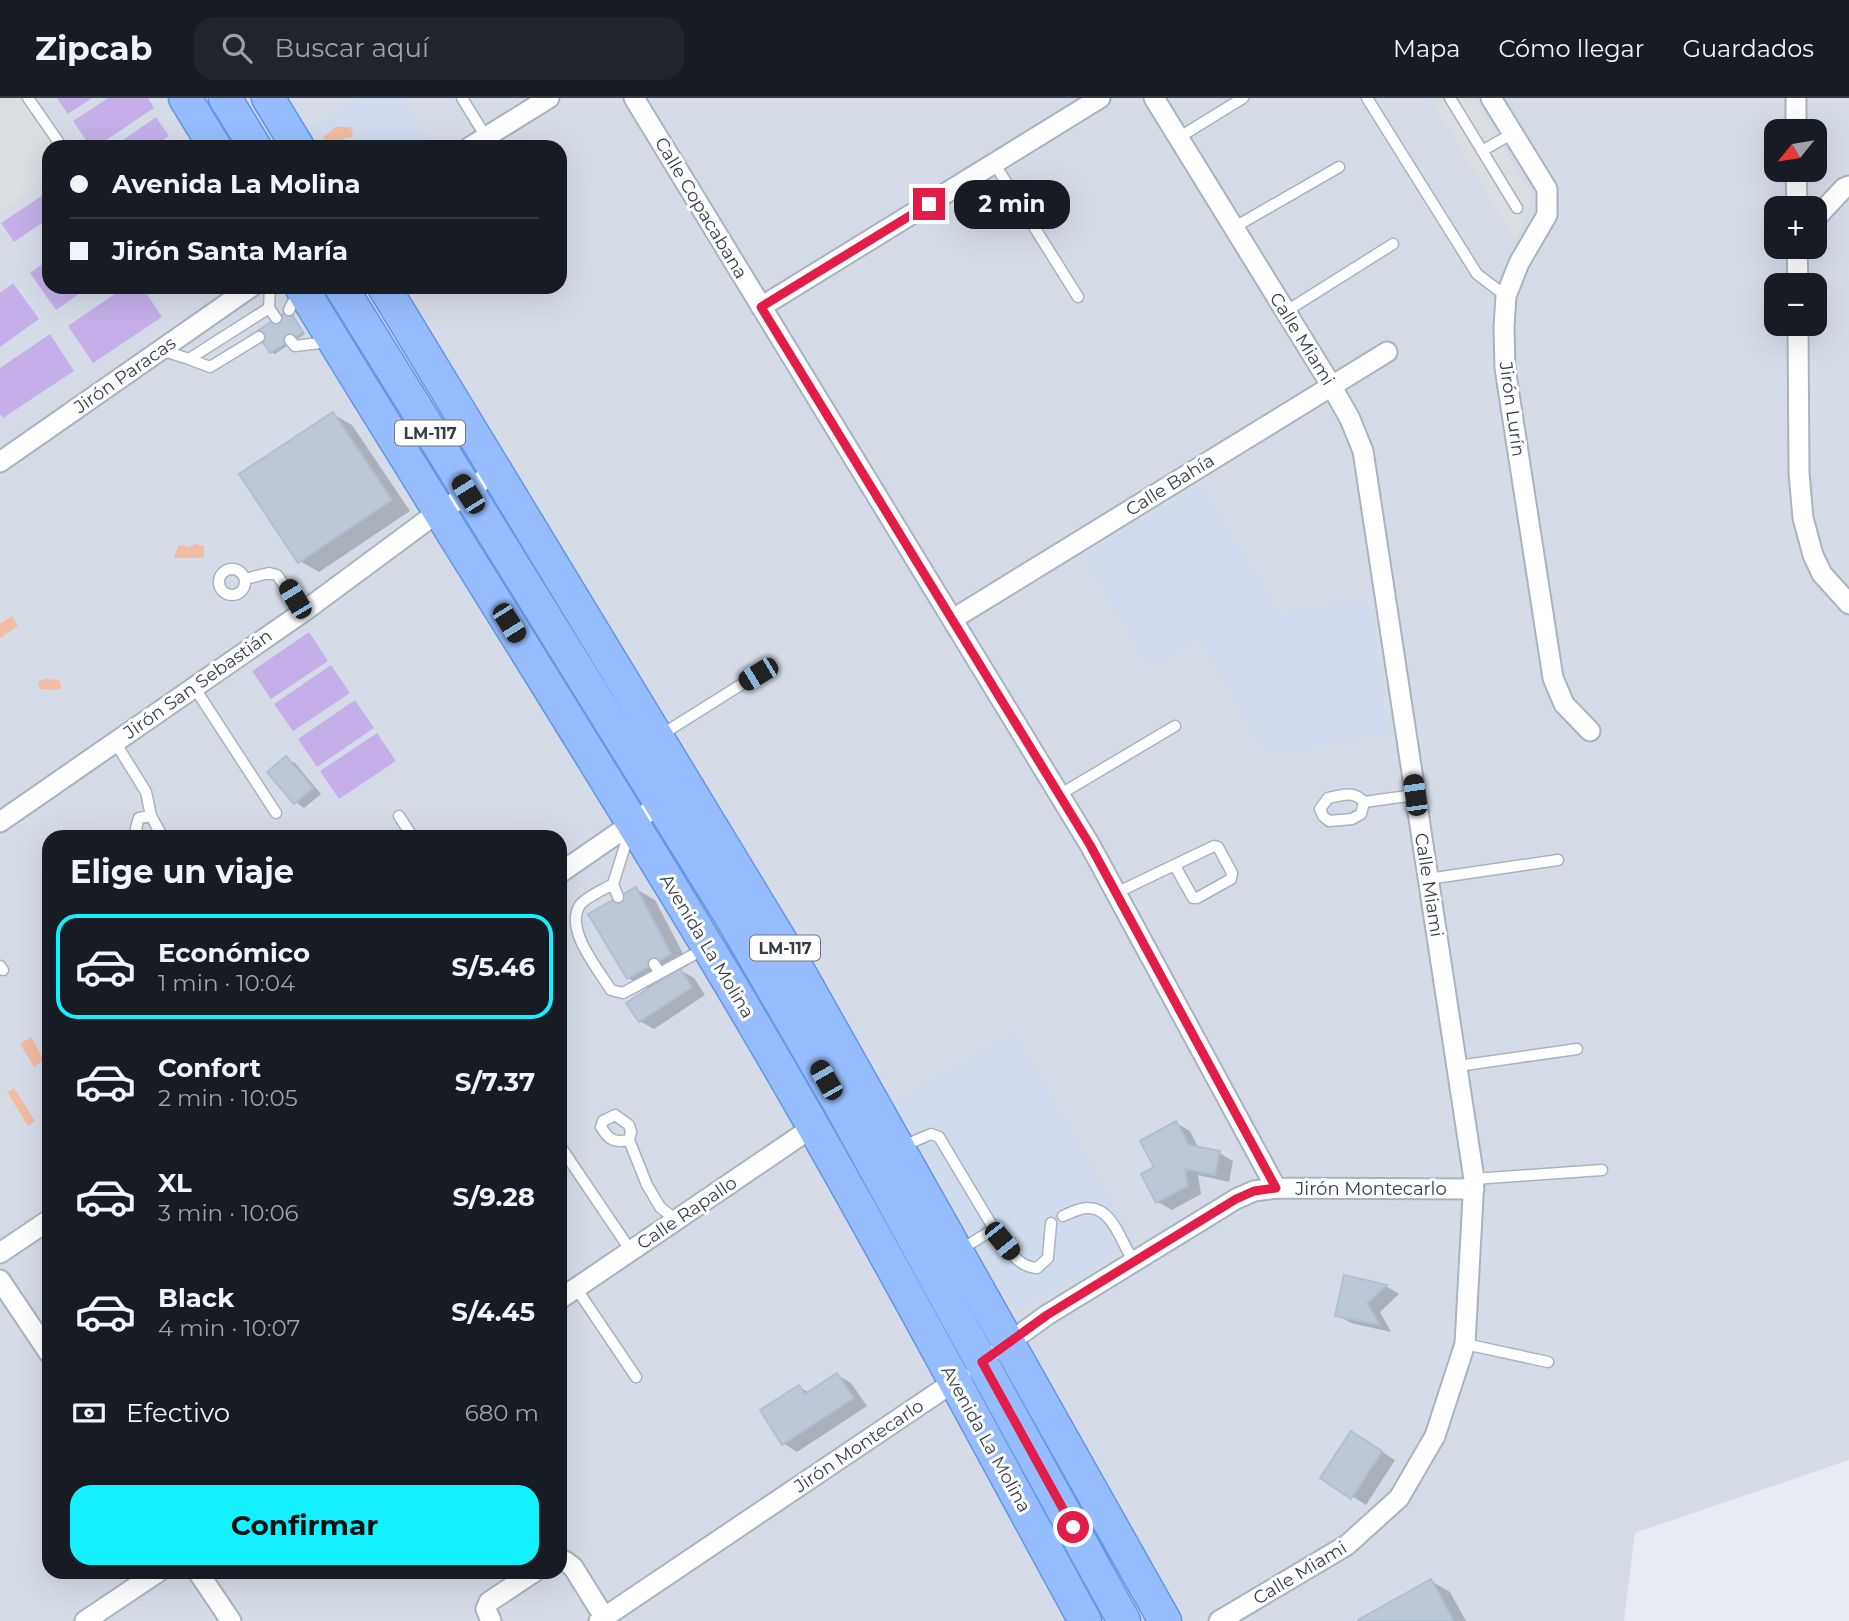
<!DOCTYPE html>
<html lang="es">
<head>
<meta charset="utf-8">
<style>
  :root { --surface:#171b24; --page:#20242c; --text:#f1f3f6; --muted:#9ea1a6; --line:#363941; --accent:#13f1fe }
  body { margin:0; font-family:Montserrat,sans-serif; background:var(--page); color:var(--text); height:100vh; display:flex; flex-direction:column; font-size:26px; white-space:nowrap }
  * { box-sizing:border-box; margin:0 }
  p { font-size:23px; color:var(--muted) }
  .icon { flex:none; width:38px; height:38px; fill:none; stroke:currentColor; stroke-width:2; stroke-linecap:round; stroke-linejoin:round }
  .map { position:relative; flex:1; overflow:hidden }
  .side { position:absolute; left:42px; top:732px; width:525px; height:749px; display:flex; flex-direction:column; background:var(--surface); border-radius:21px; box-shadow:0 7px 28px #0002 }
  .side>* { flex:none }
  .top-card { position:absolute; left:42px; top:42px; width:525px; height:154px; border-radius:21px; box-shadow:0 7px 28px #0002; display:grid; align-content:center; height:154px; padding:0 28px; background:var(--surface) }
  .needle { width:46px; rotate:240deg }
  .controls { position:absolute; left:1764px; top:21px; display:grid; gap:14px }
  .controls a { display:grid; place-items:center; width:63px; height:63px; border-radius:14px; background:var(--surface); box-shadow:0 7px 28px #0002; font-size:35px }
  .end { position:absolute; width:32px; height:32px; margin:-16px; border:9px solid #e11d48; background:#fff; box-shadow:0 0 0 4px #fff }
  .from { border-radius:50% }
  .bubble { position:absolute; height:49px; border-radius:21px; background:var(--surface); box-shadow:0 7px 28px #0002; font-size:23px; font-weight:700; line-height:49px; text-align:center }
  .car { position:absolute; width:21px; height:42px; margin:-21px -10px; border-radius:9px; box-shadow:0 0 5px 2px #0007; background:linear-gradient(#222 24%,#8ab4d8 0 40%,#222 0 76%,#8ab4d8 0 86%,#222 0) }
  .top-card b { display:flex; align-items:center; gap:24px; height:66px; font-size:26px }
  .top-card b+b { border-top:2px solid var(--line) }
  .top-card i { width:18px; height:18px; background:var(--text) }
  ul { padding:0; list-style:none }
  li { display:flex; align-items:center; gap:21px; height:105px; margin:0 14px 10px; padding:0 14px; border:4px solid transparent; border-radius:21px }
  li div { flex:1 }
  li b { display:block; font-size:26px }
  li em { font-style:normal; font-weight:700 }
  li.current { border-color:var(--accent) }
  li>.icon { width:63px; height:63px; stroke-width:1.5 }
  h2 { padding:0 28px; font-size:32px; line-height:84px }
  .pay { display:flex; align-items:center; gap:18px; height:77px; padding:0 28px; font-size:26px }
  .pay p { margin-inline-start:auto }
  .button { display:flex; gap:14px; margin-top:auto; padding:14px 28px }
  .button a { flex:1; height:80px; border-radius:21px; background:var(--accent); color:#111; font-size:28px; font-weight:700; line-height:80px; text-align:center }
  header { display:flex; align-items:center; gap:42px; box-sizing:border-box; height:98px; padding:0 35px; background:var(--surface); border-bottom:2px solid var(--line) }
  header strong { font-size:33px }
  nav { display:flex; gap:38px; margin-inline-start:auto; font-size:24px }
  .search { width:490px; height:63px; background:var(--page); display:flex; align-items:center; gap:18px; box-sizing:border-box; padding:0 24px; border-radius:21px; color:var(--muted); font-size:26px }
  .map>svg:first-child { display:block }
  .residential { fill:#d5dce8; fill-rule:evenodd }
  .education { fill:#d0dbed }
  .green { fill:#c4afe9 }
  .parking { fill:#dcdfe2 }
  .water { fill:#f2bba2 }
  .shadow { fill:#0003 }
  .building { fill:#bcc8d6; stroke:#afbfd1; stroke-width:2 }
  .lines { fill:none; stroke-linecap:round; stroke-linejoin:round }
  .service-casing { stroke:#a9b3bf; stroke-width:13 }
  .minor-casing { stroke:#a9b3bf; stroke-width:23 }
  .primary-casing { stroke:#6296e6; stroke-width:35 }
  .service { stroke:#fff; stroke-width:10 }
  .minor { stroke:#fff; stroke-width:19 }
  .primary { stroke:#95bdff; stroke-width:32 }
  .route { stroke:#e11d48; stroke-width:9 }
  .labels { text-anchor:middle; stroke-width:6; stroke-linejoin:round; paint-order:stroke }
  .shield { fill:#fff; stroke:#72787e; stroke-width:2 }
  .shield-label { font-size:16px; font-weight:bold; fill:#363e47 }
  .street-label { font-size:18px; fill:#363e47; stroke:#fff }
</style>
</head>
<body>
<header>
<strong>Zipcab</strong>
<div class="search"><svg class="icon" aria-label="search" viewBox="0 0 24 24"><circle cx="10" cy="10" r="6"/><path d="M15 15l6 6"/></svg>Buscar aquí</div>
<nav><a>Mapa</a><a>Cómo llegar</a><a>Guardados</a></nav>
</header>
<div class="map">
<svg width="1849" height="1523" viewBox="0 0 1849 1523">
  <rect width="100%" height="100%" fill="#e7ecf4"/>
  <path class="residential" d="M 0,0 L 1849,0 L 1849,1362 L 1635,1435 L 1624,1523 L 0,1523 ZM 1776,33 L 1815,33 L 1815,72 L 1776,72 ZM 49,49 L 560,49 L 560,189 L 49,189 ZM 1776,110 L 1815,110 L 1815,149 L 1776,149 ZM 1776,187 L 1815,187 L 1815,226 L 1776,226 ZM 49,738 L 560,738 L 560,1474 L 49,1474 Z"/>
  <path class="education" d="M 360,0 L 403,0 L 432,47 L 319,49 L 308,32 Z
    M 1199,387 L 1280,517 L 1368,502 L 1388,635 L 1267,656 L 1200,540 L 1150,569 L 1085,458 Z
    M 1014,935 L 1134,1143 L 1016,1212 L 895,1004 Z"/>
  <path class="green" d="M 57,0 L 92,0 L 68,16 Z
    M 108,0 L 148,0 L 154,10 L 96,49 L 91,49 L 73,23 Z
    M 156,19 L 169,38 L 153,49 L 113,49 Z
    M 49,93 L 49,120 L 14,144 L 1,125 Z
    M 49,161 L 49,189 L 89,189 L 56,212 L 30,175 Z
    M 13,185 L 39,221 L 0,249 L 0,195 Z
    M 125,189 L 142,189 L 162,219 L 93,265 L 68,228 Z
    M 50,236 L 74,273 L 3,320 L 0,316 L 0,270 Z
    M 309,534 L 328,563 L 271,601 L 252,573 Z
    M 331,567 L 350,595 L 293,633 L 274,606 Z
    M 355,602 L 374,630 L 317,669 L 298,641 Z
    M 377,635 L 396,663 L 339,701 L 320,673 Z"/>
  <path class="parking" d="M 0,0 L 37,0 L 71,49 L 49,49 L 49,79 L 0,113 Z
    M 1430,0 L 1472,0 L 1533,99 L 1516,142 Z"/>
  <path class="water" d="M 336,29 L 350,29 L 353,35 L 352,39 L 345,40 L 333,49 L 327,49 L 323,39 Z
    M 196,446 L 204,448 L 204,458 L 200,460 L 174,460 L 178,448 L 183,447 L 189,449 Z
    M 12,518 L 18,528 L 0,540 L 0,526 Z
    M 45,581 L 58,582 L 61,586 L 61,590 L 56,592 L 40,591 L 38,584 Z
    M 31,939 L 44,962 L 34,969 L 20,946 Z
    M 14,990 L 35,1023 L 28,1028 L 7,994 Z"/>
  <path class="shadow" d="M 289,214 L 305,236 L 275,256 L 271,254 Z
    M 333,316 L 352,327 L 410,413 L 319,474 L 300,463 Z
    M 286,660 L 295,665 L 321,696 L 304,710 L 296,704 Z
    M 636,791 L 655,802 L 689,867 L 680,872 L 694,880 L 705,897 L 654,931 L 640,923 L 649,892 L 628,880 Z
    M 1176,1025 L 1190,1033 L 1199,1051 L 1219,1055 L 1233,1063 L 1229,1084 L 1198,1077 L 1201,1096 L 1172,1112 L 1158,1104 L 1156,1069 Z
    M 1345,1179 L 1386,1188 L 1399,1196 L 1380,1214 L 1391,1234 L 1351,1225 L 1337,1217 Z
    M 837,1277 L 851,1285 L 867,1308 L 797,1354 L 783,1345 L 799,1289 L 810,1295 Z
    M 1365,1343 L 1395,1362 L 1366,1407 L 1323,1380 Z
    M 1431,1483 L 1450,1494 L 1466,1523 L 1360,1523 Z"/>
  <path class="building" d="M 289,212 L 303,234 L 270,255 L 256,234 Z
    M 333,314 L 392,402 L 298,465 L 239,376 Z
    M 286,658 L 313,690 L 294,706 L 267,674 Z
    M 636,789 L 671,856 L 627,881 L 588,816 Z
    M 680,870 L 692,889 L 639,924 L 626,905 Z
    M 1176,1023 L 1189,1047 L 1220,1053 L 1215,1077 L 1185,1071 L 1188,1088 L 1156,1105 L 1141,1076 L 1154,1069 L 1140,1043 Z
    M 1344,1177 L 1387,1187 L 1367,1205 L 1380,1227 L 1335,1218 Z
    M 837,1275 L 854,1300 L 782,1347 L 760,1312 L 799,1287 L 805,1296 Z
    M 1351,1333 L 1382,1353 L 1351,1401 L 1320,1380 Z
    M 1431,1481 L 1454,1523 L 1358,1523 L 1358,1522 Z"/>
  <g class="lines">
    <g class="service-casing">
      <path id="service" d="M 28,0 L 62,49
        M 462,0 L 486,39
        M 1367,0 L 1477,176 L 1506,198
        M 1450,0 L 1517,110
        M 1178,40 L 1243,0
        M 1482,53 L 1513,35
        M 994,65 L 1078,199
        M 1233,130 L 1339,69
        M 269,210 L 270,189
        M 289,212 L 298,194
        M 1285,214 L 1393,146
        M 290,242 L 295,248 L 328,244
        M 161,252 L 189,261 L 269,210 L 276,220
        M 189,261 L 210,269 L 259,239
        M219 484a13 13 0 1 1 26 0a13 13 0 1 1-26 0Z
        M 245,481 L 269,475 L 277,477 L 303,514
        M 194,589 L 276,715
        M 661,637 L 758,576
        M 115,644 L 146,694 L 151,718
        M 1059,697 L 1175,628
        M 1364,704 L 1361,716 L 1352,721 L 1329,723 L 1323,718 L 1320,711 L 1328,700 C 1343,697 1353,692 1364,704 L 1415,697
        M 399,718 L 412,738
        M 139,738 L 136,730 L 139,720 L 151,718 L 162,738
        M 1428,781 L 1558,762
        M 613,786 C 603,792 586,799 580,807 C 564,831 598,871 611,892 L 623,895 L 660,875
        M 1116,795 L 1214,748 L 1218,749 L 1232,775 L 1231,781 L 1197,800 L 1193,800 L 1175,768
        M 618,799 L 613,786 L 630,732
        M 654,866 L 660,875 L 704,851
        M 0,868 L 3,872
        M 1458,968 L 1577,951
        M 629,1042 C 614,1045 609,1042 601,1029 L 603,1023 L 615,1017 L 629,1027 L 631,1034 L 629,1042 L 647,1087 L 660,1109 L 676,1122
        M 560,1048 L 631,1153
        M 903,1048 L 931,1036 L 939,1039 L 994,1131
        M 1474,1081 L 1602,1072
        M 1063,1118 C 1070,1115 1081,1109 1089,1110 C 1114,1111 1121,1146 1134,1163
        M 960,1152 L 994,1131 C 1005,1147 1016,1169 1037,1170 L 1048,1160 L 1051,1125
        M 576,1190 L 636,1279
        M 1465,1246 L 1548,1264"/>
    </g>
    <g class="minor-casing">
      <path id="minor" d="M 634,0 L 1090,747 L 1276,1090
        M 1154,0 L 1331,287 L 1350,321 L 1363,353 L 1474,1081 L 1465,1246 L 1435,1338 L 1399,1400 L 1347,1447 L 1219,1523
        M 1491,0 L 1547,91 L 1547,117 L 1519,165 L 1506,198 L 1504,229 L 1505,270 L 1553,580 L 1564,606 L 1590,633
        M 1796,0 L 1796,33
        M 470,49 L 549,0
        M 1796,72 L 1797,110
        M 1815,121 L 1844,90 L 1849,88
        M 1797,149 L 1798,187
        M 761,209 L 1100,0
        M 1798,226 L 1799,375 L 1803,420 L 1813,457 L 1822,476 L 1849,506
        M 0,364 L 251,189
        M 953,521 L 1387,254
        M 0,724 L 303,514 L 430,420 L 468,396 L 494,371
        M 560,775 L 660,706
        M 0,1155 L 49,1122
        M 0,1182 L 49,1255
        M 560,1201 L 813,1029
        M 1000,1251 L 1047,1217 L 1236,1101 L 1254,1093 L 1276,1090 L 1474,1091
        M 560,1462 L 565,1463 L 573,1469 L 604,1519
        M 198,1474 L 231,1523
        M 85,1523 L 158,1474
        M 491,1523 L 486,1511 L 489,1504 L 534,1474
        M 599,1523 L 961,1279"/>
    </g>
    <g class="primary-casing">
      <path id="primary" d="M 185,0 L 215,49
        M 225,0 L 255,49
        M 268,0 L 298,49
        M 301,189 C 448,431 601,668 745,911 C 864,1112 973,1318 1085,1523
        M 341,189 L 733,822 L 839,1005 L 1124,1523
        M 384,189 L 793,863 L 1165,1523"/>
    </g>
    <use href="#service" class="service"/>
    <use href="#minor" class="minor"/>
    <use href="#primary" class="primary"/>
  </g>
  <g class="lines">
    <path class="route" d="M 929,106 L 761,209 L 1090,747 L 1276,1090 L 1254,1093 L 1236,1101 L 1047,1217 L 982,1264 L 1073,1429"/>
  </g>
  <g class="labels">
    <g class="shield">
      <rect x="395" y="322.5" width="70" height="25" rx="5"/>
      <rect x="750" y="837.5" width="70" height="25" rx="5"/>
    </g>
    <g class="shield-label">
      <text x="430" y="341">LM-117</text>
      <text x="785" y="856">LM-117</text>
    </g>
    <g class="street-label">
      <text transform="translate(701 110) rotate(59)" y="6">Calle Copacabana</text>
      <text transform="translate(1302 241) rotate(58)" y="6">Calle Miami</text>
      <text transform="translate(125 277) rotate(-35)" y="6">Jirón Paracas</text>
      <text transform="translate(1512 311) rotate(82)" y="6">Jirón Lurín</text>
      <text transform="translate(1170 387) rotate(-32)" y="6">Calle Bahía</text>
      <text transform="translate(198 586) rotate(-35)" y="6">Jirón San Sebastián</text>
      <text transform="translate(1429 787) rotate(81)" y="6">Calle Miami</text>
      <text transform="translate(707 848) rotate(59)" y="6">Avenida La Molina</text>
      <text x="1371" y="1097">Jirón Montecarlo</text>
      <text transform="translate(687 1115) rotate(-34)" y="6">Calle Rapallo</text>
      <text transform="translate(986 1341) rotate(61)" y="6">Avenida La Molina</text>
      <text transform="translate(859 1348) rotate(-34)" y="6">Jirón Montecarlo</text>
      <text transform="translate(1300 1475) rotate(-31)" y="6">Calle Miami</text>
    </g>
  </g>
</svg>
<div class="controls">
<a><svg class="needle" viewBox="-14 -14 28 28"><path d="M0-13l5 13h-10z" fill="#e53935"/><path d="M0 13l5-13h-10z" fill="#9ea1a6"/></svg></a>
<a>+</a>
<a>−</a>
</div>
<i class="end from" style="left:1073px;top:1429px"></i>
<i class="end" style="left:929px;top:106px"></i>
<div class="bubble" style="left:954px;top:82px;width:116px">2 min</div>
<i class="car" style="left:468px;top:396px;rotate:328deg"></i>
<i class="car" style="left:295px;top:501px;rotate:329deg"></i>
<i class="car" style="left:509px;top:525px;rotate:148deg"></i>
<i class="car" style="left:758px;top:576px;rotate:239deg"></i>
<i class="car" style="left:1415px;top:697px;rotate:352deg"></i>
<i class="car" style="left:826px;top:982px;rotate:330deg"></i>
<i class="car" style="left:1002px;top:1143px;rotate:141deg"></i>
<div class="top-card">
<b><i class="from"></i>Avenida La Molina</b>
<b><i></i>Jirón Santa María</b>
</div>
<section class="side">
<h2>Elige un viaje</h2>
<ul>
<li class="current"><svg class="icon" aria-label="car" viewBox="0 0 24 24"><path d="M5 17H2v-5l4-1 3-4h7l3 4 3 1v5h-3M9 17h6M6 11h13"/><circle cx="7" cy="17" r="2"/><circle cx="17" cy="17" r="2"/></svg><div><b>Económico</b><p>1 min · 10:04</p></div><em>S/5.46</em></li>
<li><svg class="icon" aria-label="car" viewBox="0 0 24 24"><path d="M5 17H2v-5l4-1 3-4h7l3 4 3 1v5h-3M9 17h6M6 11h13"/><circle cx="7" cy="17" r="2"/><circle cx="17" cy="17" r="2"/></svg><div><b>Confort</b><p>2 min · 10:05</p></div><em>S/7.37</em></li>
<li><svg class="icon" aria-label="car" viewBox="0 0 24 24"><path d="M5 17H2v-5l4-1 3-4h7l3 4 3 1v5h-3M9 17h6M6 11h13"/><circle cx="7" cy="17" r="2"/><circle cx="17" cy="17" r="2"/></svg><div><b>XL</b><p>3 min · 10:06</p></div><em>S/9.28</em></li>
<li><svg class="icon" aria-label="car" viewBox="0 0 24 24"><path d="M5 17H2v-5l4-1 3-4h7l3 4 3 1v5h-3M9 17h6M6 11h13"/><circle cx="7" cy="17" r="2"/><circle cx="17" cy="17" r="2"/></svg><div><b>Black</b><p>4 min · 10:07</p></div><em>S/4.45</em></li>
</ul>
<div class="pay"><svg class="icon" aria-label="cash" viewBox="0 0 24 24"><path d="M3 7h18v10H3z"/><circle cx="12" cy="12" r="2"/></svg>Efectivo<p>680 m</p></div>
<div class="button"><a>Confirmar</a></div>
</section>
</div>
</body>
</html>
